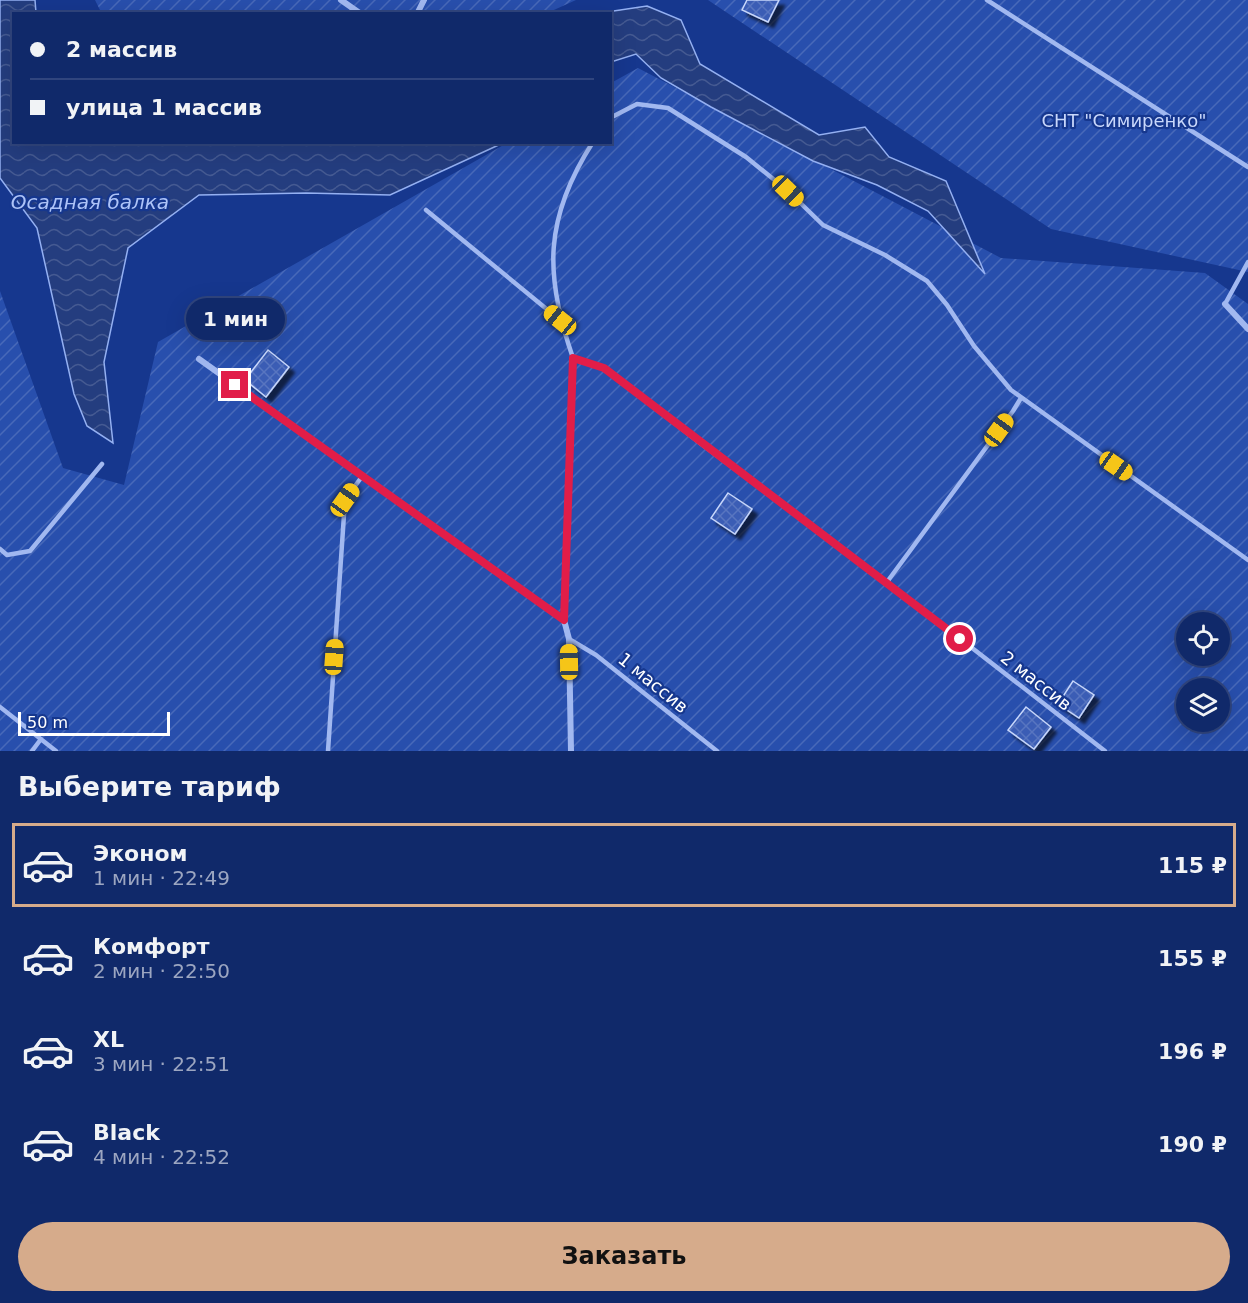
<!DOCTYPE html>
<html lang="ru">
<head>
<meta charset="utf-8">
<style>
  :root { --surface:#10296a; --page:#1e3572; --text:#f1f3f6; --muted:#9ca6c1; --line:#30457e; --accent:#d6ab8b }
  body { margin:0; font-family:"DejaVu Sans",sans-serif; background:var(--page); color:var(--text); height:100vh; display:flex; flex-direction:column; font-size:22px; white-space:nowrap }
  * { box-sizing:border-box; margin:0 }
  p { font-size:20px; color:var(--muted) }
  .icon { flex:none; width:33px; height:33px; fill:none; stroke:currentColor; stroke-width:2; stroke-linecap:round; stroke-linejoin:round }
  .map { position:relative; height:751px; overflow:hidden }
  .panel { display:flex; flex-direction:column; background:var(--surface); flex:1 }
  .panel>* { flex:none }
  .banner { position:absolute; left:12px; top:12px; width:600px; height:132px; border-radius:0px; box-shadow:0 6px 24px #0002,0 0 0 2px var(--line); display:grid; align-content:center; height:132px; padding:0 18px; background:var(--surface) }
  .fabs { position:absolute; left:1176px; top:612px; display:grid; gap:12px }
  .fabs a { display:grid; place-items:center; width:54px; height:54px; border-radius:50%; background:var(--surface); box-shadow:0 6px 24px #0002,0 0 0 2px var(--line); font-size:30px }
  .scale { position:absolute; left:18px; bottom:15px; width:152px; box-sizing:border-box; padding-left:6px; border:3px solid #fff; border-top:0; font-size:16px; line-height:21px; white-space:nowrap; color:#fff; -webkit-text-stroke:4px #16378e; paint-order:stroke }
  .end { position:absolute; width:27px; height:27px; margin:-14px; border:8px solid #e11d48; background:#fff; box-shadow:0 0 0 3px #fff }
  .from { border-radius:50% }
  .bubble { position:absolute; height:42px; border-radius:21px; background:var(--surface); box-shadow:0 6px 24px #0002,0 0 0 2px var(--line); font-size:20px; font-weight:700; line-height:42px; text-align:center }
  .car { position:absolute; width:18px; height:36px; margin:-18px -9px; border-radius:8px; box-shadow:0 0 4px 2px #0007; background:linear-gradient(#f5c518 24%,#345 0 40%,#f5c518 0 76%,#345 0 86%,#f5c518 0) }
  .banner b { display:flex; align-items:center; gap:21px; height:57px; font-size:22px }
  .banner b+b { border-top:2px solid var(--line) }
  .banner i { width:15px; height:15px; background:var(--text) }
  ul { padding:0; list-style:none }
  li { display:flex; align-items:center; gap:18px; height:84px; margin:0 12px 9px; padding:0 6px; border:3px solid transparent; border-radius:0px }
  li div { flex:1 }
  li b { display:block; font-size:22px }
  li em { font-style:normal; font-weight:700 }
  li.active { border-color:var(--accent) }
  li>.icon { width:54px; height:54px; stroke-width:1.5 }
  h2 { padding:0 18px; font-size:27px; line-height:72px }
  .primary-button { display:flex; gap:12px; margin-top:auto; padding:12px 18px }
  .primary-button a { flex:1; height:69px; border-radius:36px; background:var(--accent); color:#111; font-size:24px; font-weight:700; line-height:69px; text-align:center }
  .map>svg:first-child { display:block }
  .garden { fill:url(#garden-furrows); fill-rule:evenodd }
  .water { fill:url(#water-waves); stroke:#94b0f2; stroke-width:1.5 }
  .building { fill:url(#building-cross-hatch); stroke:#c8d7fb; stroke-width:1.5; filter:url(#shadow) }
  .lines { fill:none; stroke-linecap:round; stroke-linejoin:round }
  .service { stroke:#a1b8f0; stroke-width:4.5 }
  .minor { stroke:#a1b8f0; stroke-width:6 }
  .route { stroke:#e11d48; stroke-width:8 }
  .labels { text-anchor:middle; stroke-width:4.5; stroke-linejoin:round; paint-order:stroke }
  .park-label { font-size:18px; fill:#c8d7fb; stroke:#16378e }
  .street-label { font-size:18px; fill:#fff; stroke:#16378e }
  .water-label { font-size:20px; font-style:italic; fill:#adc3f7; stroke:#16378e }
</style>
</head>
<body>
<div class="map">
<svg width="1248" height="751" viewBox="0 0 1248 751">
  <defs>
    <pattern id="garden-furrows" width="10" height="10" patternUnits="userSpaceOnUse" patternTransform="scale(1.5)"><rect width="10" height="10" fill="#284fad"/><path d="M-1 1l2-2M0 10L10 0M9 11l2-2" fill="none" stroke="#4869b9"/></pattern>
    <pattern id="water-waves" width="16" height="10" patternUnits="userSpaceOnUse" patternTransform="scale(1.5)"><rect width="16" height="10" fill="#243d7f"/><path d="M0 5q4-4 8 0t8 0" fill="none" stroke="#455a92"/></pattern>
    <pattern id="building-cross-hatch" width="8" height="8" patternUnits="userSpaceOnUse" patternTransform="scale(1.5)"><rect width="8" height="8" fill="#3a5db5"/><path d="M0 0l8 8M0 8l8-8" fill="none" stroke="#5875c0"/></pattern>
    <filter id="shadow"><feDropShadow dx="5.5" dy="5.5" stdDeviation="1.5" flood-color="#0009"/></filter>
  </defs>
  <rect width="100%" height="100%" fill="#16378e"/>
  <path class="garden" d="M 95,0 L 576,0 L 545,14 L 102,14 Z
    M 708,0 L 1248,0 L 1248,272 L 1051,229 Z
    M 638,68 L 1001,258 L 1205,273 L 1248,304 L 1248,751 L 0,751 L 0,291 L 63,468 L 124,485 L 158,342 L 507,143 L 610,142 L 611,83 ZM 1186,622 L 1220,622 L 1220,656 L 1186,656 ZM 1186,688 L 1220,688 L 1220,722 L 1186,722 Z"/>
  <path class="water" d="M 0,0 L 35,0 L 36,13 L 14,14 L 14,142 L 503,143 L 390,195 L 306,193 L 199,195 L 128,248 L 104,362 L 113,443 L 87,426 L 74,394 L 37,228 L 0,178 Z
    M 647,6 L 681,20 L 700,64 L 819,135 L 865,127 L 889,157 L 946,181 L 985,274 L 928,211 L 877,185 L 813,161 L 711,107 L 661,78 L 636,54 L 611,62 L 610,14 L 600,13 Z"/>
  <path class="building" d="M 747,0 L 779,0 L 768,22 L 742,10 Z
    M 268,350 L 289,367 L 266,397 L 245,380 Z
    M 728,493 L 752,509 L 735,534 L 711,518 Z
    M 1073,681 L 1094,695 L 1079,718 L 1058,704 Z
    M 1026,707 L 1051,727 L 1034,749 L 1008,730 Z"/>
  <g class="lines">
    <path class="service" d="M 987,0 L 1248,167
      M 610,118 L 637,104 L 668,108 L 746,157 L 788,191 L 823,225 L 885,255 L 927,281 L 947,305 L 974,346 L 1011,390 L 1248,560
      M 426,210 L 560,320
      M 1225,304 L 1248,262
      M 573,358 L 604,368 L 700,443 L 887,582 L 1105,751
      M 0,549 L 7,555 L 30,551 L 102,464
      M 887,582 L 1013,411 L 1021,398
      M 564,620 L 573,358 C 544,275 544,218 593,142
      M 569,639 L 596,655 L 717,751
      M 0,707 L 56,751
      M 32,751 L 41,739
      M 328,751 L 345,500 L 363,475"/>
    <path class="minor" d="M 341,0 L 361,14
      M 417,14 L 424,0
      M 1225,304 L 1248,329
      M 199,359 L 564,620 L 569,639 L 571,751"/>
  </g>
  <g class="lines">
    <path class="route" d="M 235,385 L 564,620 L 573,358 L 604,368 L 960,639"/>
  </g>
  <g class="labels">
    <g class="park-label">
      <text x="1124" y="127">СНТ "Симиренко"</text>
    </g>
    <g class="street-label">
      <text transform="translate(1036 681) rotate(38)" y="6">2 массив</text>
      <text transform="translate(653 683) rotate(39)" y="6">1 массив</text>
    </g>
    <g class="water-label">
      <text x="90" y="209">Осадная балка</text>
    </g>
  </g>
</svg>
<div class="fabs">
<a><svg class="icon" aria-label="locate" viewBox="0 0 24 24"><circle cx="12" cy="12" r="6"/><path d="M12 2v4M12 18v4M2 12h4M18 12h4"/></svg></a>
<a><svg class="icon" aria-label="layers" viewBox="0 0 24 24"><path d="M12 4l9 5-9 5-9-5zM3 14l9 5 9-5"/></svg></a>
</div>
<div class="scale">50 m</div>
<i class="end from" style="left:960px;top:639px"></i>
<i class="end" style="left:235px;top:385px"></i>
<div class="bubble" style="left:186px;top:298px;width:99px">1 мин</div>
<i class="car" style="left:788px;top:191px;rotate:134deg"></i>
<i class="car" style="left:560px;top:320px;rotate:309deg"></i>
<i class="car" style="left:999px;top:430px;rotate:36deg"></i>
<i class="car" style="left:1116px;top:466px;rotate:125deg"></i>
<i class="car" style="left:345px;top:500px;rotate:35deg"></i>
<i class="car" style="left:334px;top:657px;rotate:4deg"></i>
<i class="car" style="left:569px;top:662px;rotate:359deg"></i>
<div class="banner">
<b><i class="from"></i>2 массив</b>
<b><i></i>улица 1 массив</b>
</div>
</div>
<section class="panel">
<h2>Выберите тариф</h2>
<ul>
<li class="active"><svg class="icon" aria-label="car" viewBox="0 0 24 24"><path d="M5 17H2v-5l4-1 3-4h7l3 4 3 1v5h-3M9 17h6M6 11h13"/><circle cx="7" cy="17" r="2"/><circle cx="17" cy="17" r="2"/></svg><div><b>Эконом</b><p>1 мин · 22:49</p></div><em>115 ₽</em></li>
<li><svg class="icon" aria-label="car" viewBox="0 0 24 24"><path d="M5 17H2v-5l4-1 3-4h7l3 4 3 1v5h-3M9 17h6M6 11h13"/><circle cx="7" cy="17" r="2"/><circle cx="17" cy="17" r="2"/></svg><div><b>Комфорт</b><p>2 мин · 22:50</p></div><em>155 ₽</em></li>
<li><svg class="icon" aria-label="car" viewBox="0 0 24 24"><path d="M5 17H2v-5l4-1 3-4h7l3 4 3 1v5h-3M9 17h6M6 11h13"/><circle cx="7" cy="17" r="2"/><circle cx="17" cy="17" r="2"/></svg><div><b>XL</b><p>3 мин · 22:51</p></div><em>196 ₽</em></li>
<li><svg class="icon" aria-label="car" viewBox="0 0 24 24"><path d="M5 17H2v-5l4-1 3-4h7l3 4 3 1v5h-3M9 17h6M6 11h13"/><circle cx="7" cy="17" r="2"/><circle cx="17" cy="17" r="2"/></svg><div><b>Black</b><p>4 мин · 22:52</p></div><em>190 ₽</em></li>
</ul>
<div class="primary-button"><a>Заказать</a></div>
</section>
</body>
</html>
